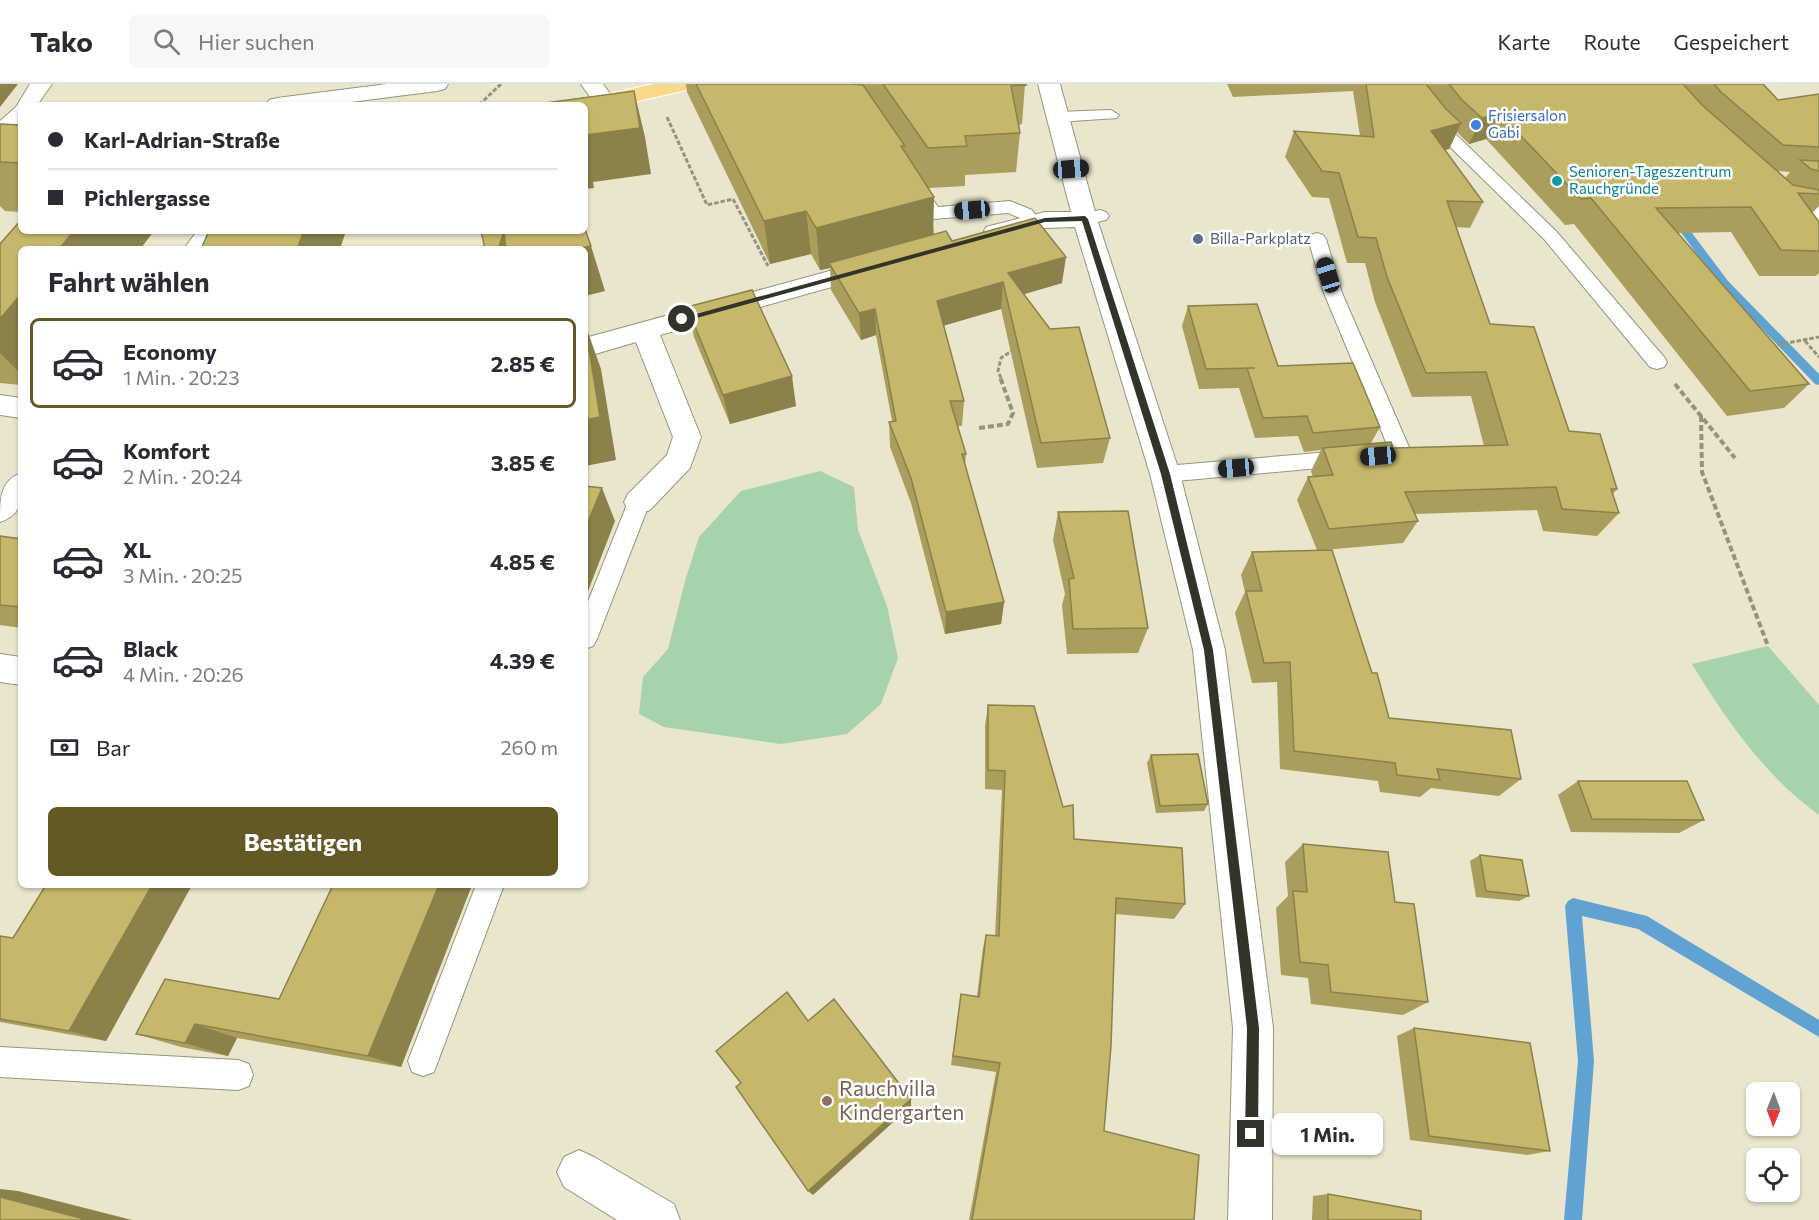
<!DOCTYPE html>
<html lang="de">
<head>
<meta charset="utf-8">
<style>
  :root { --surface:#fff; --page:#f7f7f7; --text:#2b2b33; --muted:#7c7c81; --line:#e1e1e2; --accent:#625925 }
  body { margin:0; font-family:Commissioner,sans-serif; background:var(--page); color:var(--text); height:100vh; display:flex; flex-direction:column; font-size:22px; white-space:nowrap }
  * { box-sizing:border-box; margin:0 }
  p { font-size:20px; color:var(--muted) }
  .icon { flex:none; width:33px; height:33px; fill:none; stroke:currentColor; stroke-width:2; stroke-linecap:round; stroke-linejoin:round }
  .map { position:relative; flex:1; overflow:hidden }
  .drawer { position:absolute; left:18px; top:162px; width:570px; height:642px; display:flex; flex-direction:column; background:var(--surface); border-radius:9px; box-shadow:0 2px 4px #0004 }
  .drawer>* { flex:none }
  .top-card { position:absolute; left:18px; top:18px; width:570px; height:132px; border-radius:9px; box-shadow:0 2px 4px #0004; display:grid; align-content:center; height:132px; padding:0 30px; background:var(--surface) }
  .needle { width:39px; rotate:181deg }
  .fabs { position:absolute; left:1746px; top:998px; display:grid; gap:12px }
  .fabs a { display:grid; place-items:center; width:54px; height:54px; border-radius:9px; background:var(--surface); box-shadow:0 2px 4px #0004; font-size:30px }
  .end { position:absolute; width:27px; height:27px; margin:-14px; border:8px solid #343329; background:#fff; box-shadow:0 0 0 3px #fff }
  .from { border-radius:50% }
  .bubble { position:absolute; height:42px; border-radius:9px; background:var(--surface); box-shadow:0 2px 4px #0004; font-size:20px; font-weight:700; line-height:42px; text-align:center }
  .car { position:absolute; width:18px; height:36px; margin:-18px -9px; border-radius:8px; box-shadow:0 0 4px 2px #0007; background:linear-gradient(#222 24%,#8ab4d8 0 40%,#222 0 76%,#8ab4d8 0 86%,#222 0) }
  .top-card b { display:flex; align-items:center; gap:21px; height:57px; font-size:22px }
  .top-card b+b { border-top:2px solid var(--line) }
  .top-card i { width:15px; height:15px; background:var(--text) }
  ul { padding:0; list-style:none }
  li { display:flex; align-items:center; gap:18px; height:90px; margin:0 12px 9px; padding:0 18px; border:3px solid transparent; border-radius:9px }
  li div { flex:1 }
  li b { display:block; font-size:22px }
  li em { font-style:normal; font-weight:700 }
  li.selected { border-color:var(--accent) }
  li>.icon { width:54px; height:54px; stroke-width:1.5 }
  h2 { padding:0 30px; font-size:27px; line-height:72px }
  .pay { display:flex; align-items:center; gap:15px; height:66px; padding:0 30px; font-size:22px }
  .pay p { margin-inline-start:auto }
  .action { display:flex; gap:12px; margin-top:auto; padding:12px 30px }
  .action a { flex:1; height:69px; border-radius:9px; background:var(--accent); color:#fff; font-size:24px; font-weight:700; line-height:69px; text-align:center }
  header { display:flex; align-items:center; gap:36px; box-sizing:border-box; height:84px; padding:0 30px; background:var(--surface); border-bottom:2px solid var(--line) }
  header strong { font-size:28px }
  nav { display:flex; gap:33px; margin-inline-start:auto; font-size:21px }
  .search { width:420px; height:54px; background:var(--page); display:flex; align-items:center; gap:15px; box-sizing:border-box; padding:0 21px; border-radius:9px; color:var(--muted); font-size:22px }
  .map>svg:first-child { display:block }
  .green { fill:#a6d2ad }
  .lines { fill:none; stroke-linecap:round; stroke-linejoin:round }
  .stream { fill:#60a3d3; fill-rule:evenodd }
  .lane-casing { stroke:#97947c; stroke-width:2 }
  .street-casing { stroke:#97947c; stroke-width:2 }
  .primary-casing { stroke:#fff; stroke-width:2 }
  .path-far1 { stroke:#959280; stroke-width:3; stroke-dasharray:4.5 2; stroke-linecap:butt }
  .path { stroke:#959280; stroke-width:4; stroke-dasharray:6 3; stroke-linecap:butt }
  .lane { fill:#fff; fill-rule:evenodd }
  .street { fill:#fff; fill-rule:evenodd }
  .primary { fill:#fad88a; fill-rule:evenodd }
  .wall { fill:#a99e5c; fill-rule:evenodd }
  .shaded-wall { fill:#8a814b }
  .building { fill:#c5b86b; stroke:#8a814b; stroke-width:1.5 }
  .route { fill:#343329 }
  .shop-dot { fill:#3f7fe0; stroke:#fff; stroke-width:2 }
  .culture-dot { fill:#0f9aa8; stroke:#fff; stroke-width:2 }
  .service-dot { fill:#5c6f8a; stroke:#fff; stroke-width:2 }
  .education-dot { fill:#8d6e63; stroke:#fff; stroke-width:2 }
  .labels { text-anchor:middle; stroke-width:5; stroke-linejoin:round; paint-order:stroke }
  .far-shop-label { font-size:15px; fill:#366cbe; stroke:#fff; text-anchor:start }
  .far-culture-label { font-size:15px; fill:#0d838f; stroke:#fff; text-anchor:start }
  .far-service-label { font-size:15px; fill:#4e5e75; stroke:#fff; text-anchor:start }
  .near-education-label { font-size:21px; fill:#785e54; stroke:#fff; text-anchor:start }
</style>
</head>
<body>
<header>
<strong>Tako</strong>
<div class="search"><svg class="icon" aria-label="search" viewBox="0 0 24 24"><circle cx="10" cy="10" r="6"/><path d="M15 15l6 6"/></svg>Hier suchen</div>
<nav><a>Karte</a><a>Route</a><a>Gespeichert</a></nav>
</header>
<div class="map">
<svg width="1819" height="1136" viewBox="0 0 1819 1136">
  <rect width="100%" height="100%" fill="#eae6cd"/>
  <path class="green" d="M 820,387 L 854,403 L 858,446 L 887,522 L 898,574 L 881,620 L 847,650 L 781,660 L 664,643 L 639,630 L 643,593 L 668,565 L 685,497 L 699,453 L 741,407 Z
    M 1768,562 L 1819,621 L 1819,731 C 1765,692 1726,636 1692,580 Z"/>
  <g class="lines">
    <path class="stream" d="M 1676,132 L 1680,133 L 1728,197 L 1819,290 L 1819,301 L 1815,300 L 1720,201 L 1671,135 Z
      M 1573,814 L 1647,832 L 1819,936 L 1819,953 L 1638,845 L 1582,832 L 1594,977 L 1582,1136 L 1564,1136 L 1578,977 L 1565,822 L 1568,817 Z"/>
    <g class="lane-casing">
      <path id="lane" d="M 1398,0 L 1414,0 L 1448,43 L 1556,147 L 1664,273 L 1667,278 L 1664,283 L 1657,285 L 1650,283 L 1544,155 L 1436,49 Z
        M 1111,26 L 1119,31 L 1117,34 L 1057,38 L 1049,33 L 1057,28 Z
        M 916,99 L 922,100 L 938,123 L 1010,117 L 1032,126 L 1041,139 L 1038,143 L 1026,143 L 1020,134 L 1008,129 L 933,135 L 927,133 L 907,104 L 910,100 Z
        M 1100,126 L 1106,128 L 1109,132 L 1106,136 L 1085,141 L 1079,139 L 1076,135 L 1079,131 Z
        M 1317,149 L 1323,151 L 1326,155 L 1342,209 L 1412,370 L 1408,376 L 1165,398 L 1157,396 L 1154,390 L 1157,384 L 1165,382 L 1388,363 L 1324,209 L 1308,155 L 1311,151 Z
        M 639,409 L 647,412 L 650,418 L 597,555 L 593,562 L 585,565 L 585,525 L 628,418 L 631,412 Z
        M 476,801 L 504,801 L 434,988 L 423,992 L 412,988 L 408,977 Z
        M 0,963 L 238,976 L 249,980 L 253,991 L 249,1002 L 238,1006 L 0,993 Z"/>
    </g>
    <g class="street-casing">
      <path id="street" d="M 30,0 L 52,0 L 37,21 L 21,21 L 21,41 L 8,55 L 0,57 L 0,37 L 16,23 Z
        M 387,0 L 448,0 L 445,5 L 437,7 L 327,21 L 266,21 L 269,16 L 277,14 Z
        M 581,0 L 603,0 L 616,18 L 613,23 L 605,25 L 597,23 Z
        M 1038,0 L 1060,0 L 1097,135 L 1180,390 L 1225,566 L 1273,944 L 1272,1136 L 1228,1136 L 1233,944 L 1193,566 L 1150,390 L 1075,143 L 1045,144 L 995,157 L 986,155 L 983,149 L 986,143 L 1045,128 L 1071,128 Z
        M 1773,105 L 1819,121 L 1819,140 C 1812,138 1807,134 1801,131 C 1786,125 1771,126 1761,112 L 1765,107 Z
        M 197,147 L 222,147 L 210,165 L 184,165 Z
        M 873,175 L 882,177 L 886,183 L 882,189 L 660,251 L 701,353 L 690,384 L 650,426 L 639,430 L 628,426 L 624,418 L 628,410 L 667,371 L 673,353 L 636,258 L 585,273 L 585,254 Z
        M 0,311 L 21,314 L 21,334 L 0,331 Z
        M 21,389 C 21,411 26,429 0,438 C 0,415 0,397 21,389 Z
        M 0,570 L 21,573 L 21,601 L 0,598 Z
        M 579,1066 L 594,1073 L 674,1120 L 680,1136 L 617,1136 L 564,1103 L 557,1088 L 564,1073 Z"/>
    </g>
    <g class="primary-casing">
      <path id="primary" d="M 654,0 L 694,0 L 691,5 L 585,29 L 585,21 L 575,21 L 577,17 Z"/>
    </g>
    <path class="path-far1" d="M 479,21 L 501,0
      M 667,33 L 707,121 L 733,115 L 768,182
      M 1805,257 L 1819,273
      M 1771,262 L 1819,253
      M 1001,294 L 998,287 L 1001,274 L 1013,266"/>
    <path class="path" d="M 1675,300 L 1735,374
      M 1701,332 L 1702,388 L 1768,562
      M 979,344 L 1008,340 L 1013,329 L 1000,293"/>
    <use href="#lane" class="lane"/>
    <use href="#street" class="street"/>
    <use href="#primary" class="primary"/>
  </g>
  <path class="wall" d="M 686,0 L 1025,0 L 1022,40 L 1019,41 L 1020,49 L 1016,88 L 965,91 L 965,102 L 929,104 L 934,150 L 1062,199 L 1024,210 L 1110,354 L 1103,379 L 1037,384 L 1001,225 L 943,241 L 964,317 L 962,342 L 958,342 L 966,370 L 965,383 L 1004,518 L 1001,540 L 945,550 L 911,419 L 890,363 L 889,338 L 892,337 L 876,251 L 861,256 L 831,206 L 830,184 L 820,186 L 811,170 L 770,180 L 687,8 Z
    M 1227,0 L 1763,0 L 1778,16 L 1819,10 L 1819,122 L 1812,129 L 1819,138 L 1819,189 L 1816,192 L 1759,192 L 1731,148 L 1677,149 L 1809,300 L 1784,324 L 1727,332 L 1574,140 L 1565,141 L 1486,55 L 1469,60 L 1457,48 L 1449,65 L 1445,66 L 1483,118 L 1470,144 L 1456,143 L 1490,240 L 1569,347 L 1617,405 L 1613,410 L 1619,429 L 1597,452 L 1543,447 L 1537,426 L 1415,430 L 1418,437 L 1403,459 L 1324,466 L 1389,634 L 1521,695 L 1499,712 L 1431,704 L 1420,713 L 1380,708 L 1378,697 L 1280,685 L 1277,598 L 1252,599 L 1235,529 L 1245,508 L 1241,491 L 1252,468 L 1317,466 L 1297,416 L 1308,393 L 1313,393 L 1311,387 L 1321,366 L 1304,368 L 1298,352 L 1255,354 L 1239,304 L 1199,305 L 1182,242 L 1188,222 L 1278,282 L 1380,343 L 1371,359 L 1393,364 L 1484,362 L 1471,312 L 1412,313 L 1375,218 L 1365,179 L 1347,179 L 1329,114 L 1312,113 L 1285,73 L 1294,47 L 1360,52 L 1353,7 L 1233,13 ZM 1777,87 L 1790,88 L 1785,94 Z
    M 0,40 L 21,41 L 21,128 L 5,127 L 0,122 Z
    M 21,147 L 154,147 L 140,165 L 21,165 L 21,301 L 0,299 L 0,160 Z
    M 687,223 L 796,322 L 730,340 L 694,253 Z
    M 1058,428 L 1148,544 L 1138,569 L 1067,570 L 1062,521 L 1065,510 L 1053,456 Z
    M 0,452 L 21,455 L 21,544 L 0,541 Z
    M 988,621 L 1063,723 L 1074,755 L 1185,820 L 1174,835 L 1115,830 L 1104,1047 L 1194,1136 L 969,1136 L 996,988 L 951,981 L 961,910 L 977,912 L 983,864 L 986,851 L 995,852 L 1002,706 L 985,705 L 985,642 Z
    M 1151,671 L 1208,720 L 1204,727 L 1156,729 L 1147,679 Z
    M 1578,697 L 1704,736 L 1679,749 L 1571,748 L 1558,711 Z
    M 1303,760 L 1395,818 L 1428,918 L 1403,931 L 1311,920 L 1308,894 L 1281,891 L 1276,824 L 1288,812 L 1285,778 Z
    M 1480,771 L 1529,812 L 1519,817 L 1476,813 L 1470,777 Z
    M 46,801 L 192,801 L 106,957 L 0,938 L 0,852 L 13,854 Z
    M 333,801 L 472,801 L 401,983 L 237,954 L 228,972 L 181,963 L 136,950 L 279,915 Z
    M 1414,944 L 1550,1067 L 1527,1071 L 1410,1056 L 1397,952 Z
    M 1328,1110 L 1421,1136 L 1312,1136 L 1313,1112 Z"/>
  <path class="shaded-wall" d="M 0,0 L 18,0 L 0,23 Z
    M 634,7 L 645,53 L 651,90 L 593,98 L 594,104 L 585,105 L 585,51 Z
    M 1500,30 L 1486,55 L 1469,60 L 1482,34 Z
    M 1461,39 L 1449,65 L 1419,72 L 1431,47 Z
    M 934,113 L 933,156 L 829,179 L 830,184 L 820,186 L 816,144 Z
    M 806,127 L 811,170 L 770,180 L 764,137 Z
    M 74,147 L 154,147 L 140,165 L 59,165 Z
    M 304,147 L 346,147 L 340,165 L 297,165 Z
    M 504,148 L 511,165 L 498,165 Z
    M 591,162 L 605,207 L 585,212 L 585,165 L 577,165 Z
    M 1066,173 L 1062,199 L 1007,215 L 1008,189 Z
    M 1003,198 L 1001,225 L 936,244 L 937,217 Z
    M 21,210 L 21,290 L 0,269 L 0,235 Z
    M 875,225 L 876,251 L 861,256 L 859,229 Z
    M 585,240 L 601,285 L 616,376 L 585,382 Z
    M 792,292 L 796,322 L 730,340 L 723,311 Z
    M 602,404 L 615,437 L 585,515 L 585,445 Z
    M 1004,518 L 1001,540 L 945,550 L 946,528 Z
    M 152,801 L 192,801 L 106,957 L 69,947 Z
    M 439,801 L 472,801 L 401,983 L 368,972 Z
    M 195,940 L 237,954 L 228,972 L 185,959 Z
    M 911,1015 L 911,1022 L 813,1111 L 808,1107 Z
    M 0,1105 L 18,1107 L 132,1136 L 88,1136 L 0,1113 Z"/>
  <path class="building" d="M 696,0 L 852,0 L 863,1 L 905,62 L 901,62 L 934,113 L 816,144 L 806,127 L 764,137 Z
    M 883,0 L 1025,0 L 1026,1 L 1011,2 L 1020,49 L 965,52 L 967,62 L 928,64 Z
    M 1366,0 L 1426,0 L 1446,25 L 1461,39 L 1431,47 L 1483,118 L 1447,117 L 1490,240 L 1534,243 L 1569,347 L 1600,350 L 1617,405 L 1611,405 L 1619,429 L 1562,425 L 1556,403 L 1405,408 L 1418,437 L 1329,445 L 1308,393 L 1333,391 L 1323,364 L 1391,358 L 1393,364 L 1508,361 L 1486,288 L 1426,289 L 1387,193 L 1376,154 L 1358,153 L 1339,89 L 1322,87 L 1294,47 L 1374,53 Z
    M 1449,0 L 1683,0 L 1702,21 L 1793,101 L 1819,106 L 1819,110 L 1798,109 L 1819,138 L 1819,167 L 1781,166 L 1751,123 L 1656,124 L 1809,300 L 1750,307 L 1591,114 L 1581,115 L 1500,30 L 1482,34 L 1462,16 Z
    M 1714,0 L 1763,0 L 1778,16 L 1819,10 L 1819,63 L 1783,61 L 1721,8 Z
    M 634,7 L 640,44 L 585,51 L 585,21 L 530,21 Z
    M 0,40 L 21,41 L 21,79 L 0,78 Z
    M 1800,76 L 1819,77 L 1819,87 L 1811,85 Z
    M 1035,134 L 1066,173 L 1008,189 L 1050,245 L 1079,243 L 1110,354 L 1041,359 L 1003,198 L 937,217 L 964,317 L 950,317 L 966,370 L 962,370 L 1004,518 L 946,528 L 911,394 L 889,338 L 896,337 L 875,225 L 859,229 L 829,179 L 946,147 L 952,157 Z
    M 21,136 L 21,147 L 74,147 L 59,165 L 21,165 L 21,210 L 0,235 L 0,160 Z
    M 585,145 L 591,162 L 577,165 L 506,165 L 504,148 L 498,165 L 485,165 L 481,147 L 585,147 Z
    M 209,147 L 304,147 L 297,165 L 201,165 Z
    M 752,206 L 792,292 L 723,311 L 687,223 Z
    M 1257,220 L 1278,282 L 1353,279 L 1380,343 L 1313,349 L 1307,332 L 1263,334 L 1247,284 L 1255,284 L 1206,285 L 1188,222 Z
    M 585,240 L 600,333 L 585,336 Z
    M 585,402 L 602,404 L 585,445 Z
    M 1128,427 L 1148,544 L 1073,545 L 1069,495 L 1074,494 L 1058,428 Z
    M 0,452 L 21,455 L 21,523 L 0,521 Z
    M 1332,466 L 1372,589 L 1377,589 L 1389,634 L 1511,646 L 1521,695 L 1437,685 L 1440,696 L 1397,691 L 1395,679 L 1294,667 L 1290,578 L 1264,579 L 1246,507 L 1262,507 L 1252,468 Z
    M 988,621 L 1034,622 L 1063,723 L 1073,721 L 1074,755 L 1182,764 L 1185,820 L 1116,814 L 1111,962 L 1104,1047 L 1199,1071 L 1194,1136 L 972,1136 L 1000,979 L 953,972 L 961,910 L 979,913 L 986,851 L 999,852 L 1005,687 L 988,686 Z
    M 1198,670 L 1208,720 L 1160,722 L 1151,671 Z
    M 1578,697 L 1687,697 L 1704,736 L 1592,735 Z
    M 1303,760 L 1388,768 L 1395,818 L 1414,820 L 1428,918 L 1331,908 L 1328,881 L 1300,878 L 1293,807 L 1307,808 Z
    M 1480,771 L 1522,776 L 1529,812 L 1486,807 Z
    M 46,801 L 152,801 L 69,947 L 0,935 L 0,852 L 13,854 Z
    M 333,801 L 439,801 L 368,972 L 195,940 L 185,959 L 136,950 L 165,895 L 279,915 Z
    M 787,908 L 808,937 L 834,915 L 911,1015 L 808,1107 L 736,1003 L 741,999 L 716,967 Z
    M 1414,944 L 1530,959 L 1550,1067 L 1429,1052 Z
    M 1328,1110 L 1421,1127 L 1421,1136 L 1328,1136 Z
    M 0,1113 L 88,1136 L 0,1136 Z"/>
  <path class="route" d="M 1085,132 L 1088,135 L 1170,390 L 1213,566 L 1259,944 L 1258,1050 L 1256,1055 L 1251,1057 L 1247,1055 L 1245,1050 L 1247,944 L 1204,566 L 1161,390 L 1082,137 L 1045,138 L 682,238 L 678,235 L 1045,134 Z"/>
  <circle class="shop-dot" cx="1476" cy="41" r="6"/>
  <circle class="culture-dot" cx="1557" cy="97" r="6"/>
  <circle class="service-dot" cx="1198" cy="155" r="6"/>
  <circle class="education-dot" cx="827" cy="1017" r="6"/>
  <g class="labels">
    <g class="far-shop-label">
      <text x="1488" y="37">Frisiersalon<tspan x="1488" dy="17">Gabi</tspan></text>
    </g>
    <g class="far-culture-label">
      <text x="1569" y="93">Senioren-Tageszentrum<tspan x="1569" dy="17">Rauchgründe</tspan></text>
    </g>
    <g class="far-service-label">
      <text x="1210" y="160">Billa-Parkplatz</text>
    </g>
    <g class="near-education-label">
      <text x="839" y="1012">Rauchvilla<tspan x="839" dy="24">Kindergarten</tspan></text>
    </g>
  </g>
</svg>
<div class="fabs">
<a><svg class="needle" viewBox="-14 -14 28 28"><path d="M0-13l5 13h-10z" fill="#e53935"/><path d="M0 13l5-13h-10z" fill="#7c7c81"/></svg></a>
<a><svg class="icon" aria-label="locate" viewBox="0 0 24 24"><circle cx="12" cy="12" r="6"/><path d="M12 2v4M12 18v4M2 12h4M18 12h4"/></svg></a>
</div>
<i class="end from" style="left:682px;top:235px"></i>
<i class="end" style="left:1251px;top:1050px"></i>
<div class="bubble" style="left:1272px;top:1029px;width:111px">1 Min.</div>
<i class="car" style="left:1071px;top:85px;rotate:86deg"></i>
<i class="car" style="left:972px;top:126px;rotate:265deg"></i>
<i class="car" style="left:1328px;top:191px;rotate:343deg"></i>
<i class="car" style="left:1378px;top:372px;rotate:265deg"></i>
<i class="car" style="left:1236px;top:384px;rotate:265deg"></i>
<div class="top-card">
<b><i class="from"></i>Karl-Adrian-Straße</b>
<b><i></i>Pichlergasse</b>
</div>
<section class="drawer">
<h2>Fahrt wählen</h2>
<ul>
<li class="selected"><svg class="icon" aria-label="car" viewBox="0 0 24 24"><path d="M5 17H2v-5l4-1 3-4h7l3 4 3 1v5h-3M9 17h6M6 11h13"/><circle cx="7" cy="17" r="2"/><circle cx="17" cy="17" r="2"/></svg><div><b>Economy</b><p>1 Min. · 20:23</p></div><em>2.85 €</em></li>
<li><svg class="icon" aria-label="car" viewBox="0 0 24 24"><path d="M5 17H2v-5l4-1 3-4h7l3 4 3 1v5h-3M9 17h6M6 11h13"/><circle cx="7" cy="17" r="2"/><circle cx="17" cy="17" r="2"/></svg><div><b>Komfort</b><p>2 Min. · 20:24</p></div><em>3.85 €</em></li>
<li><svg class="icon" aria-label="car" viewBox="0 0 24 24"><path d="M5 17H2v-5l4-1 3-4h7l3 4 3 1v5h-3M9 17h6M6 11h13"/><circle cx="7" cy="17" r="2"/><circle cx="17" cy="17" r="2"/></svg><div><b>XL</b><p>3 Min. · 20:25</p></div><em>4.85 €</em></li>
<li><svg class="icon" aria-label="car" viewBox="0 0 24 24"><path d="M5 17H2v-5l4-1 3-4h7l3 4 3 1v5h-3M9 17h6M6 11h13"/><circle cx="7" cy="17" r="2"/><circle cx="17" cy="17" r="2"/></svg><div><b>Black</b><p>4 Min. · 20:26</p></div><em>4.39 €</em></li>
</ul>
<div class="pay"><svg class="icon" aria-label="cash" viewBox="0 0 24 24"><path d="M3 7h18v10H3z"/><circle cx="12" cy="12" r="2"/></svg>Bar<p>260 m</p></div>
<div class="action"><a>Bestätigen</a></div>
</section>
</div>
</body>
</html>
